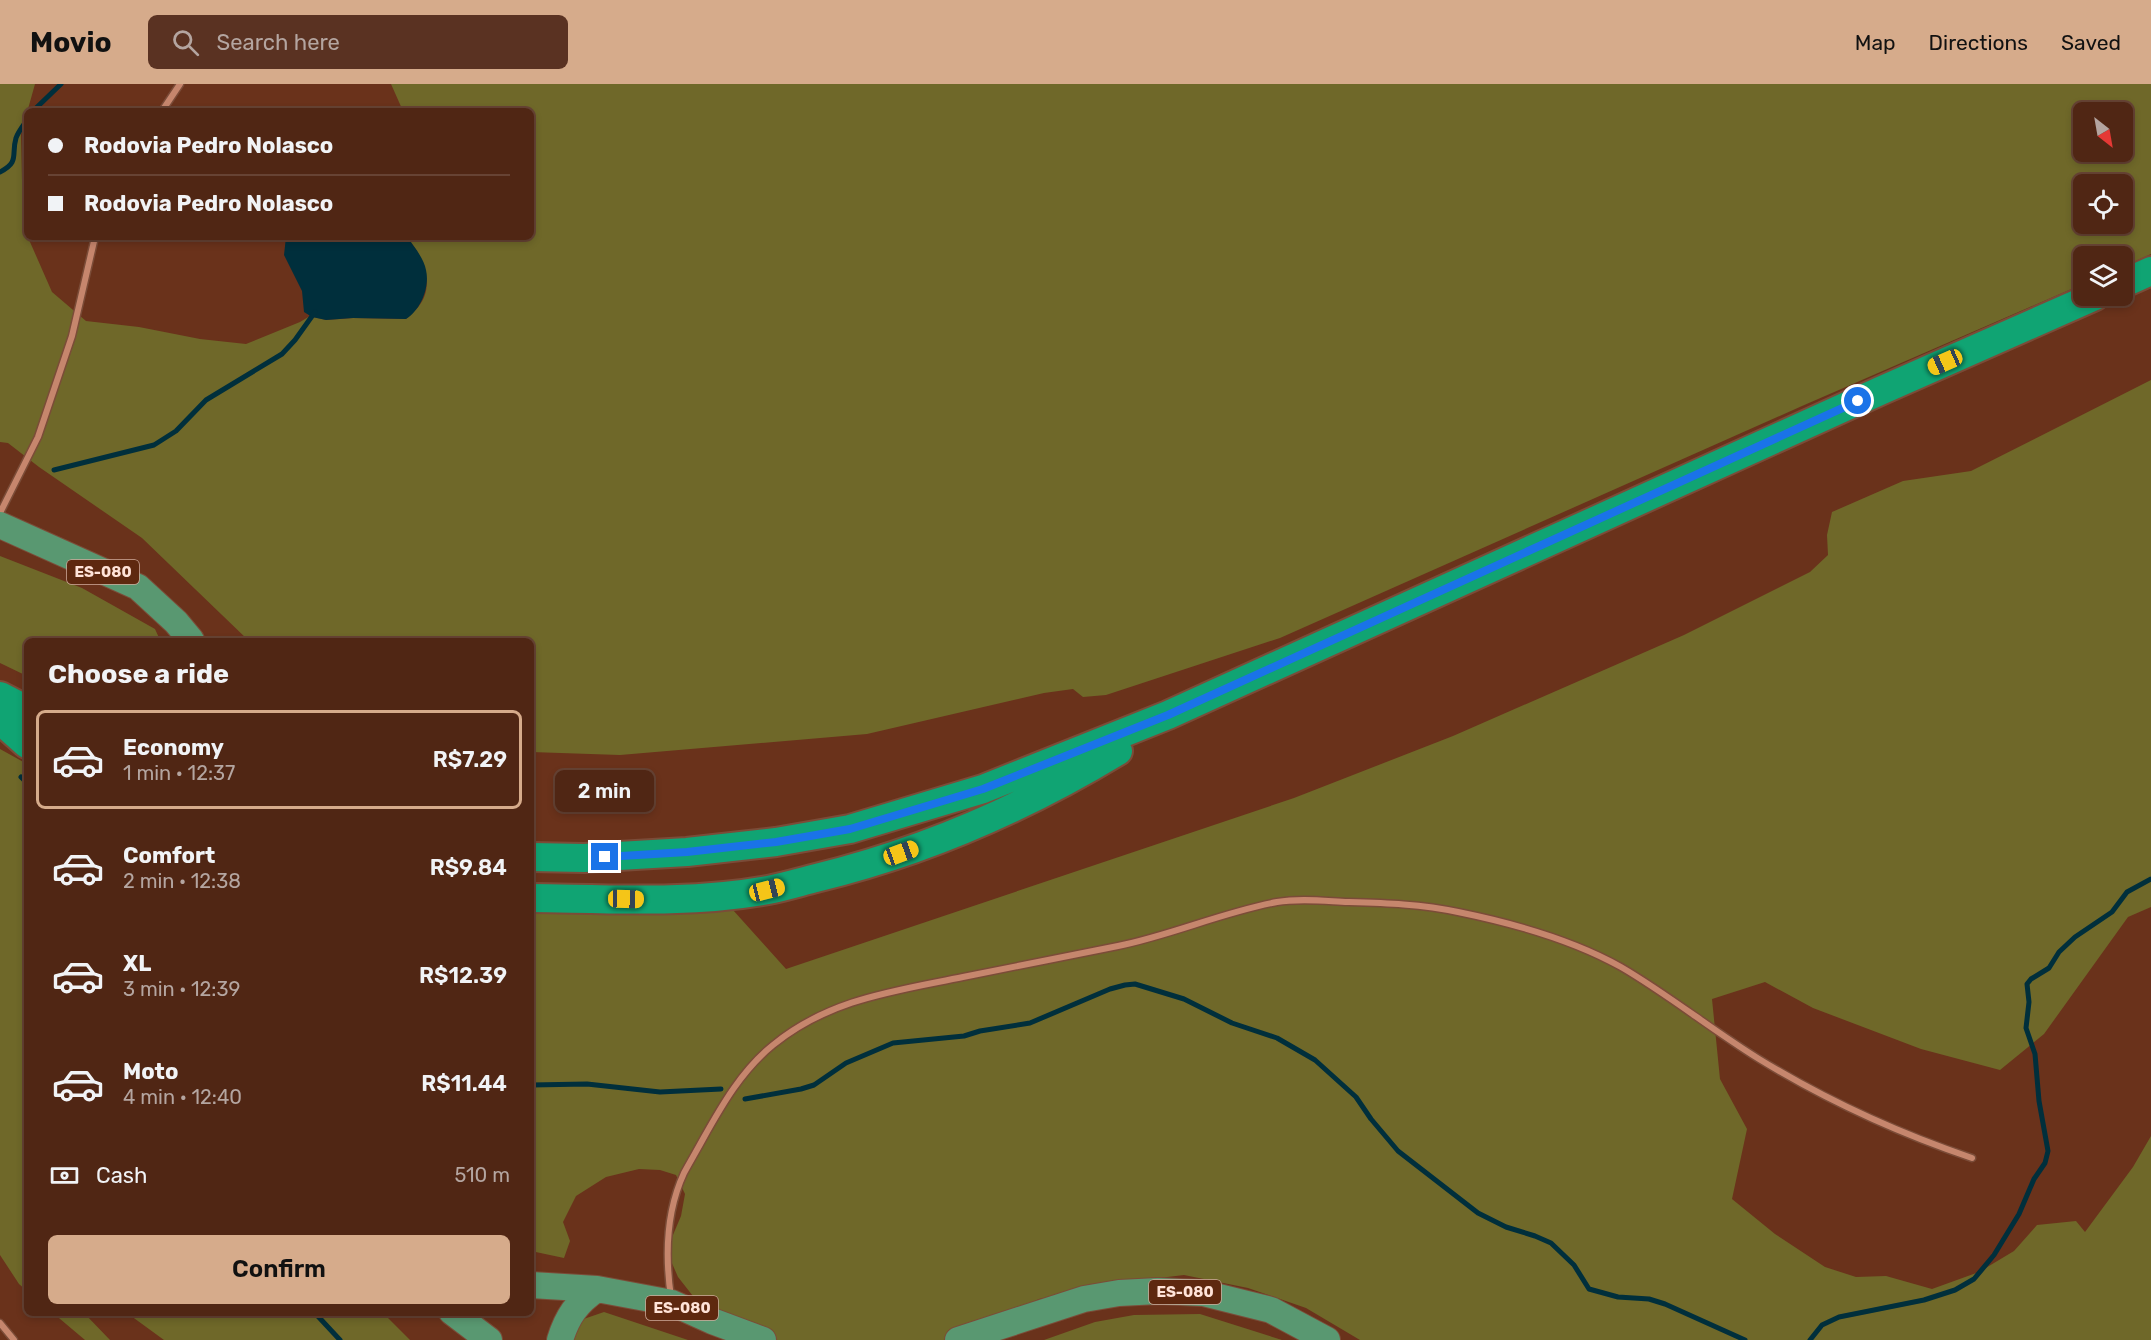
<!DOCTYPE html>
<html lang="en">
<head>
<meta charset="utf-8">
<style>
  :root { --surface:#502614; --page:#5a3222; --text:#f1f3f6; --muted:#b4a5a0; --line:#674334; --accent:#d6ab8b }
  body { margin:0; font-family:Rubik,sans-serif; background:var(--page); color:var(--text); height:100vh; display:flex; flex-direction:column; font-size:22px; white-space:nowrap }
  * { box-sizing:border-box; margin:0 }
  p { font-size:20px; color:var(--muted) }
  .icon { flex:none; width:33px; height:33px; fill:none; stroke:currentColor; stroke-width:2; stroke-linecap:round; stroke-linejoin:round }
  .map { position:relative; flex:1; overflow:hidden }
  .sheet { position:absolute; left:24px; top:554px; width:510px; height:678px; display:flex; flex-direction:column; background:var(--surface); border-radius:9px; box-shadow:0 3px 9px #0003,0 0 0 2px var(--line) }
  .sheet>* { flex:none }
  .top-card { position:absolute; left:24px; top:24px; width:510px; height:132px; border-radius:9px; box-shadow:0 3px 9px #0003,0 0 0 2px var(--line); display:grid; align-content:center; height:132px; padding:0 24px; background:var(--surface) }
  .needle { width:39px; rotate:149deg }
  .controls { position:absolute; left:2073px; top:18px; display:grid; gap:12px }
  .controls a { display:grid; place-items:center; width:60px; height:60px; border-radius:9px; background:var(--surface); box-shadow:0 3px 9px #0003,0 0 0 2px var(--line); font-size:30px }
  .end { position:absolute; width:27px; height:27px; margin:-14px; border:8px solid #1a73e8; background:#fff; box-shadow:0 0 0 3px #fff }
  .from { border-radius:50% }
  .bubble { position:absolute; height:42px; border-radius:9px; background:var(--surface); box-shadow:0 3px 9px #0003,0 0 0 2px var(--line); font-size:20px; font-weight:600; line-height:42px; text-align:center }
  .car { position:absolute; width:18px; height:36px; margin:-18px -9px; border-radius:8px; box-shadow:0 0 4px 2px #0007; background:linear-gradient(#f5c518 24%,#345 0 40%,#f5c518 0 76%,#345 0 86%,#f5c518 0) }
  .top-card b { display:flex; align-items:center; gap:21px; height:57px; font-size:22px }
  .top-card b+b { border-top:2px solid var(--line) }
  .top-card i { width:15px; height:15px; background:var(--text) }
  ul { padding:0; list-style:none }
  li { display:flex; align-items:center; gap:18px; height:99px; margin:0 12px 9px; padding:0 12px; border:3px solid transparent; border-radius:9px }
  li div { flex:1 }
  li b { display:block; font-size:22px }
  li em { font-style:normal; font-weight:600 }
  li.selected { border-color:var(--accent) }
  li>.icon { width:54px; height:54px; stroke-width:1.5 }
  h2 { padding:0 24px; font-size:27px; line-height:72px }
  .pay { display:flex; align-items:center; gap:15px; height:66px; padding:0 24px; font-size:22px }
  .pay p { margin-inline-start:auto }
  .primary-button { display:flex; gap:12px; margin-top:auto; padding:12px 24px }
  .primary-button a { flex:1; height:69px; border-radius:9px; background:var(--accent); color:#111; font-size:24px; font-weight:600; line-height:69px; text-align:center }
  header { display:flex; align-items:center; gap:36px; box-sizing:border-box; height:84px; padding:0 30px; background:var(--accent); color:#111 }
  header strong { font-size:28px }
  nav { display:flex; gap:33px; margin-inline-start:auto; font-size:21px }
  .search { width:420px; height:54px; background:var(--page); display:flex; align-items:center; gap:15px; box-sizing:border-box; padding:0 21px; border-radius:9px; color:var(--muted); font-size:22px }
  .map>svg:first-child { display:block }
  .green { fill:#6f6829; fill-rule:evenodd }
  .water { fill:#002f3c }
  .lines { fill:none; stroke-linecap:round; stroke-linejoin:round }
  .stream { stroke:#002f3c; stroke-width:5 }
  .street-casing { stroke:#7b4c38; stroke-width:9 }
  .primary-casing { stroke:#7b4c38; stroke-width:28 }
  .highway-casing { stroke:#7b4c38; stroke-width:32 }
  .street { stroke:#c6866d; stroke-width:6 }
  .primary { stroke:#599871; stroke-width:26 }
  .highway { stroke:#10a473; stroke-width:28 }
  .route { stroke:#1a73e8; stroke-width:8 }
  .labels { text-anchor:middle; stroke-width:6; stroke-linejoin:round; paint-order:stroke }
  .shield { fill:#5e280f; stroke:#cfab9c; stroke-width:1.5 }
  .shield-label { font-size:15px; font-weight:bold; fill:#ffe3d8 }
</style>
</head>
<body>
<header>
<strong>Movio</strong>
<div class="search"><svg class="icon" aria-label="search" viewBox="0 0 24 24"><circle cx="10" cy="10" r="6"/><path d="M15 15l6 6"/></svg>Search here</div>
<nav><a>Map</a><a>Directions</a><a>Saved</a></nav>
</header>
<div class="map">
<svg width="2151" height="1256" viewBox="0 0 2151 1256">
  <rect width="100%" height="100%" fill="#6a321b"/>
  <path class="green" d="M 0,0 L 35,0 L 21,50 L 23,142 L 52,208 L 86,237 L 139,243 L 200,255 L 246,260 L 300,238 L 310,232 L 326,236 L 353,234 L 406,235 C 410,231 415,227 419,222 C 436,200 422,171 407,153 L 531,153 L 531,27 L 403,27 L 391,0 L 2151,0 L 2151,170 L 2123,183 L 2122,172 L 2084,172 L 2083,200 L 1802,322 L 1280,554 L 1106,611 L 1083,613 L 1073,605 L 1044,609 L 867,650 L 620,671 L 531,668 L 531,556 L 248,556 L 142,454 L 39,383 L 8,359 L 0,358 ZM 2084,28 L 2122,28 L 2122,68 L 2084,68 ZM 2084,100 L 2122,100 L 2122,140 L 2084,140 Z
    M 2151,296 L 2151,823 L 2128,833 L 2044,950 L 2000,986 L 1921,965 L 1813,924 L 1765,898 L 1712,915 L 1720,995 L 1747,1045 L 1732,1115 L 1775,1150 L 1825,1183 L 1856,1193 L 1886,1192 L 1932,1205 L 1979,1188 L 2014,1167 L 2037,1141 L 2076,1137 L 2085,1148 L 2133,1083 L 2151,1052 L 2151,1256 L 1360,1256 L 1306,1224 L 1248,1204 L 1184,1191 L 1110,1200 L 1039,1215 L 953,1256 L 761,1256 L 711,1235 L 678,1193 L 671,1177 L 670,1158 L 681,1132 L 685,1110 L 676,1091 L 660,1086 L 639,1085 L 606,1093 L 576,1112 L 563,1138 L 570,1157 L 564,1174 L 531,1167 L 531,818 L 724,816 L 786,885 L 1294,714 L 1453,652 L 1684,551 L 1810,488 L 1828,471 L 1827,451 L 1832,428 L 1903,397 L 1971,387 Z
    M 0,472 L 82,504 L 155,545 L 160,556 L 27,556 L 27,592 L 0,579 Z
    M 0,665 L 27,680 L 27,1207 L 19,1200 L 0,1171 Z
    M 604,1228 L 688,1256 L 561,1256 L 572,1239 Z
    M 53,1229 L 84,1229 L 110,1256 L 85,1256 Z
    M 127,1229 L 383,1229 L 410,1256 L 164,1256 Z
    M 1200,1230 L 1282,1256 L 1044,1256 L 1095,1238 L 1134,1231 Z"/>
  <path class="water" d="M 286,153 L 407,153 C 414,162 424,175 426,186 C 430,203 421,226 406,235 L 353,234 L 326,236 L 312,233 L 304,228 L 302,207 L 284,171 Z"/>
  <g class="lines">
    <path class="stream" d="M 33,27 L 61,0
      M 0,88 C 20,78 11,71 16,54 C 18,48 23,42 27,36
      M 54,386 L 154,361 L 176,347 L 206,316 L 282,270 L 295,256 L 315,228
      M 21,693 L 27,699
      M 531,1001 L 587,1000 L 660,1008 L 721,1005
      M 745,1015 L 801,1005 L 814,1001 L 846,979 L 893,959 L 964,952 L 980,947 L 1030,939 L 1110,905 L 1125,901 L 1135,900 L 1184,915 L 1232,939 L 1277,954 L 1315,976 L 1356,1013 L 1371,1035 L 1398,1067 L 1478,1129 L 1506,1143 L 1535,1152 L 1551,1159 L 1574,1181 L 1589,1205 L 1618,1213 L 1649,1215 L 1665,1220 L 1745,1256
      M 314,1228 L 340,1256
      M 1810,1256 L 1822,1241 L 1839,1233 L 1924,1216 L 1955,1206 L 1974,1195 L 1994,1171 L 2019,1130 L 2034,1095 L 2045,1079 L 2048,1067 L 2039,1017 L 2035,970 L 2026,944 L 2029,918 L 2027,900 L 2031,895 L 2049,884 L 2059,868 L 2075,853 L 2112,828 L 2127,808 L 2151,795"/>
    <g class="street-casing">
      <path id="street" d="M 162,27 L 180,0
        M 0,429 L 38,353 L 72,252 L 95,153
        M 671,1213 C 665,1172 666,1128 684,1089 C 690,1078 697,1066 703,1055 C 722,1021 742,986 773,961 C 829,915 895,907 963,893 C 1015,883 1066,872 1118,862 C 1172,851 1223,828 1277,818 C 1300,814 1325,817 1348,818 C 1384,819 1422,820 1458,828 C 1512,839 1573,856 1621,883 C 1669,911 1712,946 1759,975 C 1826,1016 1898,1049 1972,1074
        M 0,1239 L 14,1256"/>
    </g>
    <g class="primary-casing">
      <path id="primary" d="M 0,441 L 138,503 L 176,538 L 191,556
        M 531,1201 L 597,1205 L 672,1219 L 712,1237 L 763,1256
        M 452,1228 L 489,1256
        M 560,1256 C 567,1233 577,1218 597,1205
        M 958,1256 L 1084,1215 L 1119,1209 L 1158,1207 L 1203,1209 L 1271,1226 L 1327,1256"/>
    </g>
    <g class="highway-casing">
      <path id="highway" d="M 2122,200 L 2151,187
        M 0,612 L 27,626
        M 0,636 L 27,660
        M 531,773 L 584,774 L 687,768 L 776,758 L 850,745 L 983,705 L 1168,631 L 1880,307 L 2095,212
        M 531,814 C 610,815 690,820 768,806 C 784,803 800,798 816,794 C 923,768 1024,724 1118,667"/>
    </g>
    <use href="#street" class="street"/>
    <use href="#primary" class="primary"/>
    <use href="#highway" class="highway"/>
  </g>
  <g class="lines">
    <path class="route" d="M 605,773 L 687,768 L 776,758 L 850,745 L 983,705 L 1168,631 L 1858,317"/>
  </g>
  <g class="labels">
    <g class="shield">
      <rect x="67" y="476" width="72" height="24" rx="4.5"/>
      <rect x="1149" y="1196" width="72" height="24" rx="4.5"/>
      <rect x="646" y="1212" width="72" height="24" rx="4.5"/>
    </g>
    <g class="shield-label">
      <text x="103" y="493">ES-080</text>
      <text x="1185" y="1213">ES-080</text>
      <text x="682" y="1229">ES-080</text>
    </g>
  </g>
</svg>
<div class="controls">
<a><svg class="needle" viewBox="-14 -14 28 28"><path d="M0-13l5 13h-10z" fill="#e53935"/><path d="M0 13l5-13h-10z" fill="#b4a5a0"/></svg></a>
<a><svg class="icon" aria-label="locate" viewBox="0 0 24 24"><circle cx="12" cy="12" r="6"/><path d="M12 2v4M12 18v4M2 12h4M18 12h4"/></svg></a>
<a><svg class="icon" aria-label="layers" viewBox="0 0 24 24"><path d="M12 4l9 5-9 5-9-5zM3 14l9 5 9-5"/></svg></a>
</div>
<i class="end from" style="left:1858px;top:317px"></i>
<i class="end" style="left:605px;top:773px"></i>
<div class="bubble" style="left:555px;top:686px;width:99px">2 min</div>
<i class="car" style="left:1945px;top:278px;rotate:246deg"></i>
<i class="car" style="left:901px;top:769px;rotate:70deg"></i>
<i class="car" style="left:767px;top:806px;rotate:76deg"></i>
<i class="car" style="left:626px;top:815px;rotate:91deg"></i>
<div class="top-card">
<b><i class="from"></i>Rodovia Pedro Nolasco</b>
<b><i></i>Rodovia Pedro Nolasco</b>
</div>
<section class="sheet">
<h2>Choose a ride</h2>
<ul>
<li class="selected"><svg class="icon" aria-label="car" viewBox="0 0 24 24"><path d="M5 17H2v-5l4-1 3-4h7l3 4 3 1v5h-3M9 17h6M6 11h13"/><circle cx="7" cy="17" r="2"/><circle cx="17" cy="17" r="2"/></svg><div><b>Economy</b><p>1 min · 12:37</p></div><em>R$7.29</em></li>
<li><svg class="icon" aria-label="car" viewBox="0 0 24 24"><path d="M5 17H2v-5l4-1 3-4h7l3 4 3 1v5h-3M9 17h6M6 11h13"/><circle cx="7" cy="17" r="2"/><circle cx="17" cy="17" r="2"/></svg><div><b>Comfort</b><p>2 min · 12:38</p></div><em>R$9.84</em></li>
<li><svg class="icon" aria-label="car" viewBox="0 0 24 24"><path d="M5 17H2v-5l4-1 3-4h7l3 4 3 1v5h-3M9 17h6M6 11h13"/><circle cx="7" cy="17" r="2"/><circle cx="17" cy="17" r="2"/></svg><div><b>XL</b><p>3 min · 12:39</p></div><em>R$12.39</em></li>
<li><svg class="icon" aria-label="car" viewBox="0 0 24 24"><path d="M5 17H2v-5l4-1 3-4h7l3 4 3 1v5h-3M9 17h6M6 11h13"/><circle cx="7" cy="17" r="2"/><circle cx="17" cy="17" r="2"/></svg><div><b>Moto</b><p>4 min · 12:40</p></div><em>R$11.44</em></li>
</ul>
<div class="pay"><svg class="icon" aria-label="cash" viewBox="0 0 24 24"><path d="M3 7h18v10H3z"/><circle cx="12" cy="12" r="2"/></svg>Cash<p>510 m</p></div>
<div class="primary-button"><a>Confirm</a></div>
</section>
</div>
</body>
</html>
